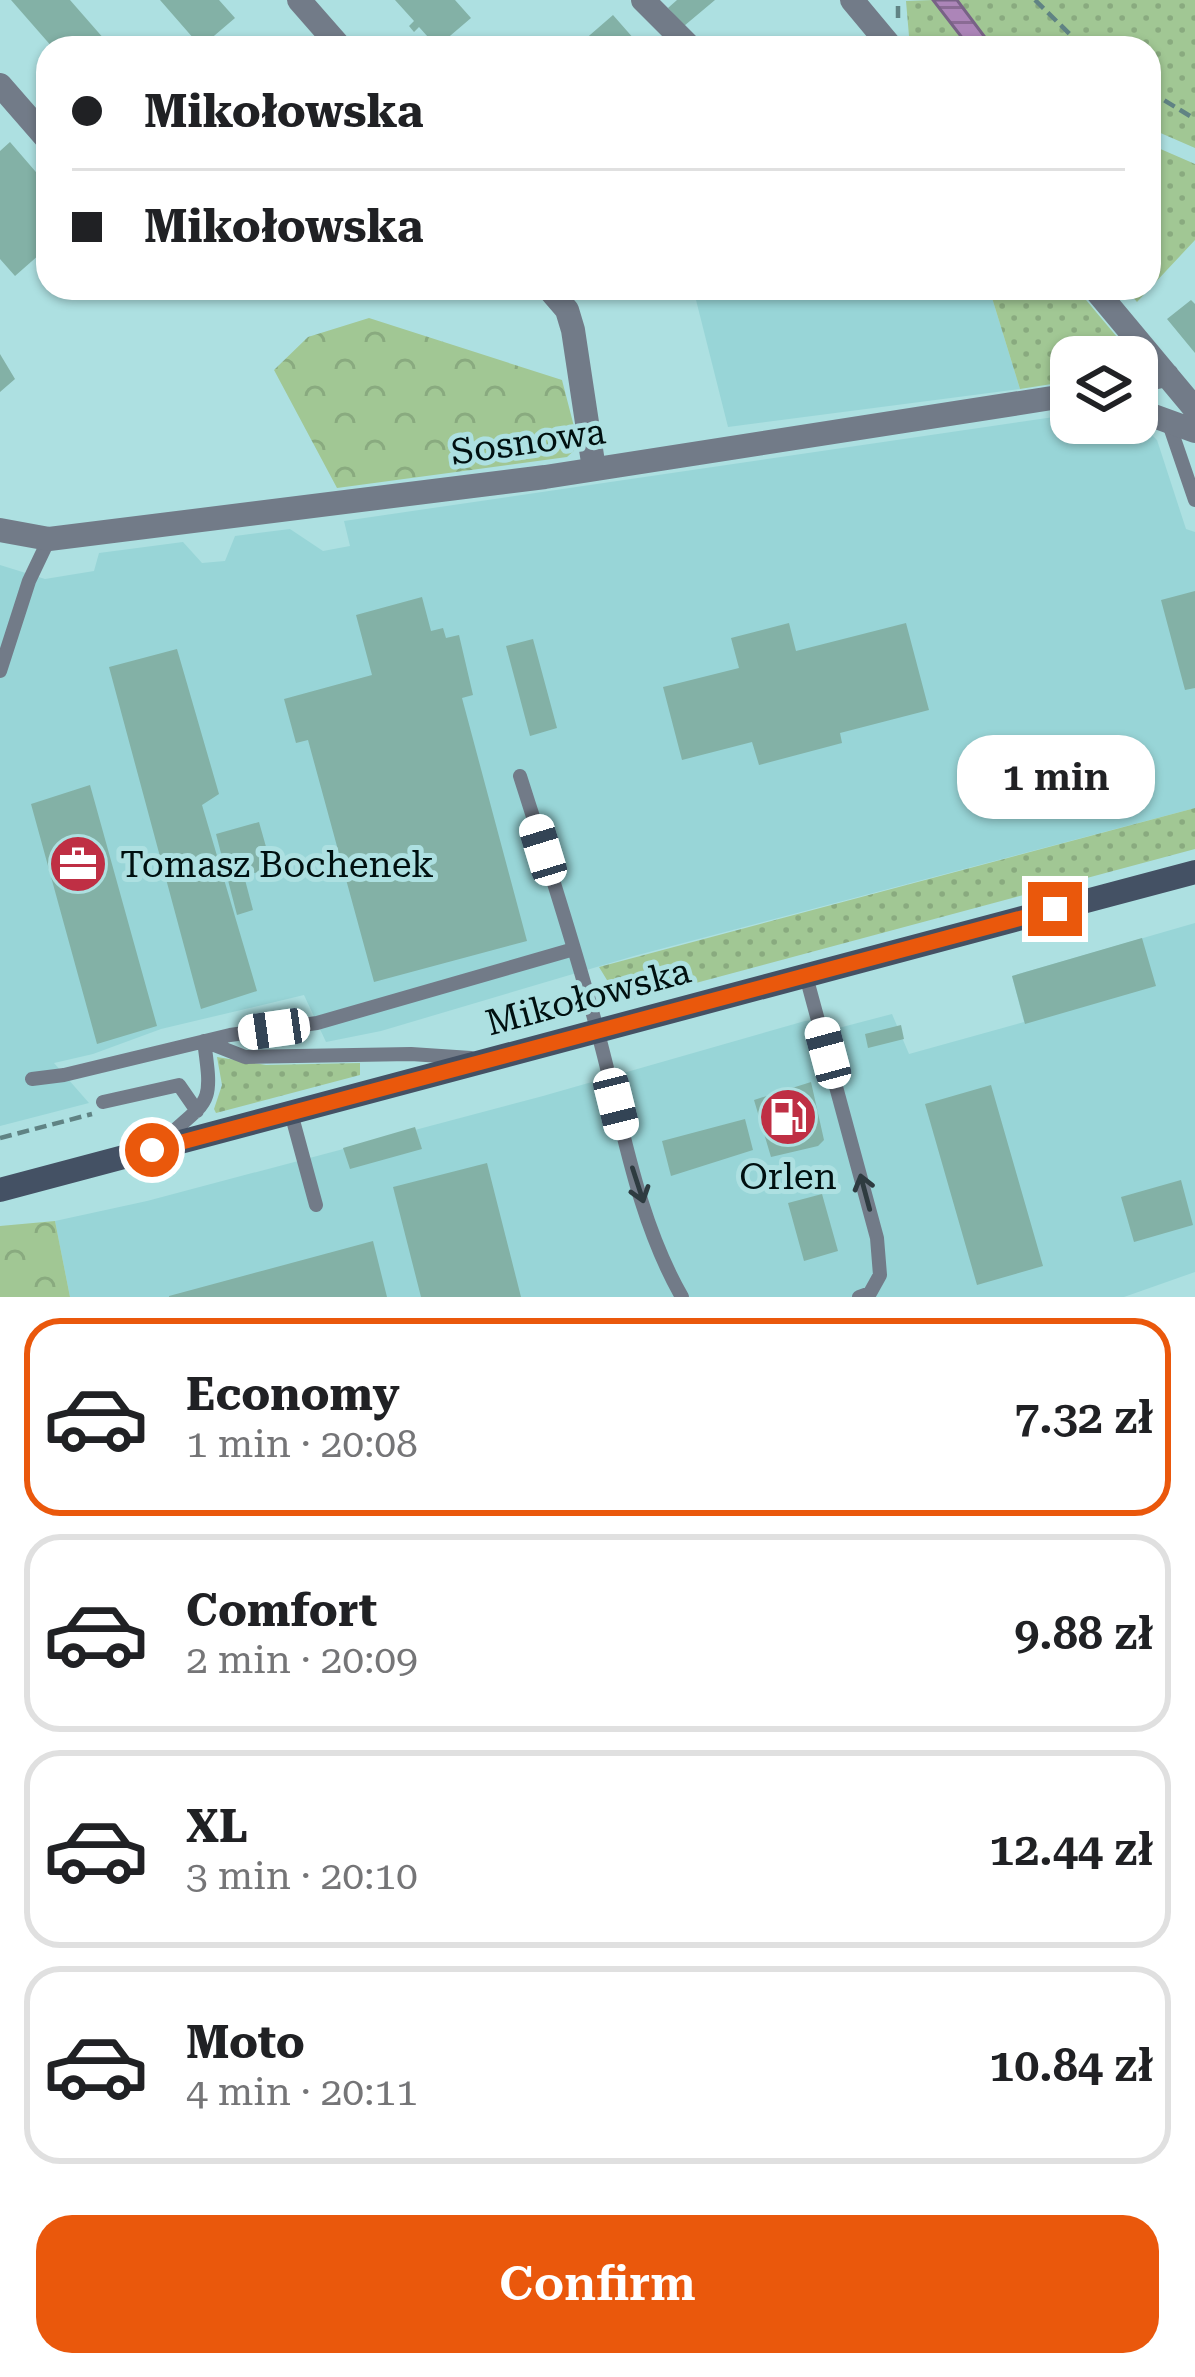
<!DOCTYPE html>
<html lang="en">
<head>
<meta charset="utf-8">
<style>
  :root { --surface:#fff; --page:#f6f6f6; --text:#202124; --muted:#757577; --line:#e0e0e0; --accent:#ea580c }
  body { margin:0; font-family:"Roboto Serif",serif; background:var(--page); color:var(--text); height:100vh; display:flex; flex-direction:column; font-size:45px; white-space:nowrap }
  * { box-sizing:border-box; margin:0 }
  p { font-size:39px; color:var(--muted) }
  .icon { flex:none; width:66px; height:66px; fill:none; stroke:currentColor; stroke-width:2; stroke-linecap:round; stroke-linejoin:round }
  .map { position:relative; height:1297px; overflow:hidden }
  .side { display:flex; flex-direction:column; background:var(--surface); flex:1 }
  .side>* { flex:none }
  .top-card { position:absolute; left:36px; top:36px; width:1125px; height:264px; border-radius:36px; box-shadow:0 3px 9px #0004; display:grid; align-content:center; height:264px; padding:0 36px; background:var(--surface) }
  .fabs { position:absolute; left:1050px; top:336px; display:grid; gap:24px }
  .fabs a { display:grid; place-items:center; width:108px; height:108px; border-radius:24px; background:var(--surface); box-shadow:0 3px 9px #0004; font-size:60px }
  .end { position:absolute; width:54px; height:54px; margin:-27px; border:15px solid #ea580c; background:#fff; box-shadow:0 0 0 6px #fff }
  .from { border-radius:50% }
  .bubble { position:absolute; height:84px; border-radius:36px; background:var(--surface); box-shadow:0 3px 9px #0004; font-size:39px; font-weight:600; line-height:84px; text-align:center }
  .car { position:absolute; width:36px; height:72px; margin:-36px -18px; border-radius:15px; box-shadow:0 0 9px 3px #0007; background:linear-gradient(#fff 24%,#345 0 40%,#fff 0 76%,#345 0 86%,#fff 0) }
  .top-card b { display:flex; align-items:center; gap:42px; height:114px; font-size:45px }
  .top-card b+b { border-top:3px solid var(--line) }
  .top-card i { width:30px; height:30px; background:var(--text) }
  ul { padding:21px 0 0; list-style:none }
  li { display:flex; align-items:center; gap:36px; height:198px; margin:0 24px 18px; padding:0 12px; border:6px solid var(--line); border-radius:36px }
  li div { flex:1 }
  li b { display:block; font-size:45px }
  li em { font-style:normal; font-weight:600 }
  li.on { border-color:var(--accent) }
  li>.icon { width:108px; height:108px; stroke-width:1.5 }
  .action { display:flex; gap:24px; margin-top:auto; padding:24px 36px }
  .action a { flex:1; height:138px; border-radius:36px; background:var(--accent); color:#fff; font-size:48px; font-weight:600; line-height:138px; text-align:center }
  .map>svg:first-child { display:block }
  .built { fill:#98d5d7 }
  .green { fill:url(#green-dots) }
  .forest { fill:url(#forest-crowns) }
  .water { fill:url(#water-rules); stroke:#786286; stroke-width:3 }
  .building { fill:#83b1a6 }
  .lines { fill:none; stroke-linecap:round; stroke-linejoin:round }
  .path { stroke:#608384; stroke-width:4.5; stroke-dasharray:12 6; stroke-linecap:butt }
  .lane { stroke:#727b88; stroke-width:14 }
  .street { stroke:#727b88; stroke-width:24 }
  .secondary { stroke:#445164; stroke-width:24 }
  .oneway { stroke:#2e3b40 }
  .route { stroke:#ea580c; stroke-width:15 }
  .labels { text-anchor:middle; stroke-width:10; stroke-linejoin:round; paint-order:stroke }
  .street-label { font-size:36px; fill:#001010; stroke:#ade0e1 }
  .poi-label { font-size:36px; fill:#001010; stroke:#ade0e1; text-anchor:start }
</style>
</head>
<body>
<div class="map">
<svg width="1195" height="1297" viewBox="0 0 1195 1297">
  <defs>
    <pattern id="green-dots" width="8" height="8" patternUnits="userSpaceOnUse" patternTransform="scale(3)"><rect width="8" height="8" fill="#a1c794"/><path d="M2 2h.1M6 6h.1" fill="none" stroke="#89aa7f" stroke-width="1.8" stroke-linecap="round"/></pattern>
    <pattern id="forest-crowns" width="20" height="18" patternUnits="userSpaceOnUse" patternTransform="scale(3)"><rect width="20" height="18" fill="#a1c794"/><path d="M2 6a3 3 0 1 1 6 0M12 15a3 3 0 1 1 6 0" fill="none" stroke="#89aa7f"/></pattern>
    <pattern id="water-rules" width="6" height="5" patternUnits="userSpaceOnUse" patternTransform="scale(3)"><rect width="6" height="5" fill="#ac85b8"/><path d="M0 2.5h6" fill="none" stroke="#8a6b94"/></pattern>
  </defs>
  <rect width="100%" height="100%" fill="#ade0e1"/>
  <path class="built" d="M 693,288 L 989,288 L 1020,389 L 728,427 Z
    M 1061,416 L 1071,416 L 1071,423 L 1124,423 L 1152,435 L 1157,440 L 1186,529 L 1195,532 L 1195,808 L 634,956 L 381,1031 L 326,1042 L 304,995 L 161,1029 L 93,1054 L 54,1063 L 89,1103 L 0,1126 L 0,565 L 45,579 L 94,571 L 99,553 L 183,542 L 202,563 L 225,561 L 235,536 L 290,529 L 323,551 L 350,546 L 344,521 Z
    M 1195,923 L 1195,1272 L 1124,1297 L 70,1297 L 55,1221 L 147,1201 L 543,1096 L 805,1021 L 816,1020 L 827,1031 L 892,1014 L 909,1054 L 1024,1022 L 1012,976 Z"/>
  <path class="green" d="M 933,0 L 970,48 L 919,48 L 909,36 L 906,1 Z
    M 957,0 L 1195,0 L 1195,148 L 1149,128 L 1149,48 L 993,48 Z
    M 1149,144 L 1195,164 L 1195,240 L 1137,302 L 1125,288 L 1149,288 Z
    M 989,288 L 1076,288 L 1117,337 L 1117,357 L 1071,357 L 1071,381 L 1020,389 Z
    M 1195,808 L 1195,849 L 621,1003 L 599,967 Z
    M 217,1057 L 266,1065 L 360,1063 L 360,1075 L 216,1113 L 214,1109 L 222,1085 Z"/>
  <path class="forest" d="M 369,318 L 562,380 L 579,446 L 567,457 L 337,488 L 274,370 L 308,337 Z
    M 55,1221 L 70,1297 L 0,1297 L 0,1226 Z"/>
  <path class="water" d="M 933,0 L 957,0 L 993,48 L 970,48 Z"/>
  <path class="building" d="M 11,0 L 70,0 L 112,48 L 53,48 Z
    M 160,0 L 219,0 L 235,18 L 201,47 Z
    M 395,0 L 455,0 L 471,18 L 437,47 L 419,27 L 414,32 L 409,26 L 414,21 Z
    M 677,0 L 715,0 L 684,26 L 668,8 Z
    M 613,15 L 642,48 L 575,48 Z
    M 10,142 L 48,186 L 48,247 L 15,276 L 0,259 L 0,151 Z
    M 1191,300 L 1195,304 L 1195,353 L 1167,319 Z
    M 0,354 L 15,379 L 0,392 Z
    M 1195,591 L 1195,688 L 1185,690 L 1161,600 Z
    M 422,597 L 431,631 L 443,628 L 446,638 L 459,635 L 473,695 L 462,698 L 527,941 L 374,982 L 308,740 L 296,743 L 284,699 L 372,675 L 356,615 Z
    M 789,623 L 796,651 L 906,623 L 929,710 L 840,733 L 842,743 L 759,765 L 752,742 L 682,760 L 663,687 L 739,668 L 731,638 Z
    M 533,639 L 557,728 L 530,736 L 506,646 Z
    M 177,649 L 219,794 L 202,805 L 257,991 L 201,1009 L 109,667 Z
    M 90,785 L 157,1026 L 97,1044 L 31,804 Z
    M 259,822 L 272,868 L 244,876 L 253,910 L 237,915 L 216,834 Z
    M 1142,938 L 1156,986 L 1025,1024 L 1012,976 Z
    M 901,1025 L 904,1039 L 868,1048 L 865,1034 Z
    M 811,1082 L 824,1140 L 818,1146 L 771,1157 L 754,1100 Z
    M 991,1085 L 1043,1266 L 977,1285 L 925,1104 Z
    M 745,1119 L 753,1150 L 671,1176 L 662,1141 Z
    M 415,1127 L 422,1149 L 350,1169 L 343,1148 Z
    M 487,1163 L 521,1297 L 421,1297 L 393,1187 Z
    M 1181,1180 L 1193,1225 L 1134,1242 L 1121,1197 Z
    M 822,1194 L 838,1251 L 804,1261 L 788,1203 Z
    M 373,1241 L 387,1297 L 169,1297 L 169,1296 Z"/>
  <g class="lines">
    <path class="path" d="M 1035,0 L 1084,48
      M 898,18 L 898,0
      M 1149,91 L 1195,119
      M 0,1138 L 92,1114"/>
    <path class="lane" d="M 1168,421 L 1195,500
      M 0,671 L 29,581 L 49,539
      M 520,776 C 547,861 575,946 598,1033 C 622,1121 636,1217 682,1297
      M 806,976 L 877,1238 L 880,1275 L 870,1293 L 859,1297
      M 204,1041 L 245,1057 L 411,1054 L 471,1058
      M 32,1079 L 64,1075 L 230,1035 L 317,1023 L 574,949
      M 103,1102 L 179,1085 L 197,1111
      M 291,1113 L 316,1205
      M 162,1141 C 211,1098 213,1106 204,1041"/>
    <path class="street" d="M 299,0 L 341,48
      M 643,0 L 687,44
      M 852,0 L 892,48
      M 0,85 L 48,140
      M 548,288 L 567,310 L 573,330 L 594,469
      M 1094,288 L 1195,409
      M 1137,381 L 1167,375
      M 1137,410 L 1195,431
      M 0,530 L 49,539 L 545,477 L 1071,395"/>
    <path class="secondary" d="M 0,1190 L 1195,872"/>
  </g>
  <defs><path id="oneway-shaft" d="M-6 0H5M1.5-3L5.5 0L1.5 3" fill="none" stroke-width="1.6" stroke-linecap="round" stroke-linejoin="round" transform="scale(3)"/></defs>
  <g class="oneway">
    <use href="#oneway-shaft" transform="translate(638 1185) rotate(72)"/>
    <use href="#oneway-shaft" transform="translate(865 1192) rotate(-105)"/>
  </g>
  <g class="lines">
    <path class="route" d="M 152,1150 L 1055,909"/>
  </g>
  <defs>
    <g id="office-disc" transform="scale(3)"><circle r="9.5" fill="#bf2f44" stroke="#ade0e1"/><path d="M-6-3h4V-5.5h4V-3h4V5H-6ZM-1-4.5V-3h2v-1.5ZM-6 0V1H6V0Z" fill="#fff"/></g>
    <g id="fuel-disc" transform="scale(3)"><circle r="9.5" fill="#bf2f44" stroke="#ade0e1"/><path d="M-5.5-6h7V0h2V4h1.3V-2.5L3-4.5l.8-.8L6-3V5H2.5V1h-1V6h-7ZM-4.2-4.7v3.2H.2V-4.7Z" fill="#fff"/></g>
  </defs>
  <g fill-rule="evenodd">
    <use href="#office-disc" x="78" y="864"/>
    <use href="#fuel-disc" x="788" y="1117"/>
  </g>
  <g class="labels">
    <g class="street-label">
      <text transform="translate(528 441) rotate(-8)" y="13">Sosnowa</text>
      <text transform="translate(588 996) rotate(-15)" y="13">Mikołowska</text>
    </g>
    <g class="poi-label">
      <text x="120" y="877">Tomasz Bochenek</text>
      <text x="788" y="1189" text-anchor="middle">Orlen</text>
    </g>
  </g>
</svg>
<div class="fabs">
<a><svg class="icon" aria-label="layers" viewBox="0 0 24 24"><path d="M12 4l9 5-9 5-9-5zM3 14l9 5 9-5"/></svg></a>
</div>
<i class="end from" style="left:152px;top:1150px"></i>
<i class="end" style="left:1055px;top:909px"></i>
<div class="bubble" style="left:957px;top:735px;width:198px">1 min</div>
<i class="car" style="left:543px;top:850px;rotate:343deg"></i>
<i class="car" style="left:274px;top:1029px;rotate:262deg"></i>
<i class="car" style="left:828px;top:1053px;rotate:345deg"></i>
<i class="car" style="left:616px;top:1104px;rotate:166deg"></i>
<div class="top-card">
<b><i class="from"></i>Mikołowska</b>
<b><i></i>Mikołowska</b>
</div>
</div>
<section class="side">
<ul>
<li class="on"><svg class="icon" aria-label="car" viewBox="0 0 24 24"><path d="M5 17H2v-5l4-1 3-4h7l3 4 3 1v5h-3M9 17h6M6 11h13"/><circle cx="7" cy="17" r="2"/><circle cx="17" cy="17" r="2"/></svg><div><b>Economy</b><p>1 min · 20:08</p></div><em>7.32 zł</em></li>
<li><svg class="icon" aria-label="car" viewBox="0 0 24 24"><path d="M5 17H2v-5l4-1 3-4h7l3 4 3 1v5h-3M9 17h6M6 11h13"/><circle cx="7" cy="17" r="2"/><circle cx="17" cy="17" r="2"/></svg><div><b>Comfort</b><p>2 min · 20:09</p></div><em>9.88 zł</em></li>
<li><svg class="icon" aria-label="car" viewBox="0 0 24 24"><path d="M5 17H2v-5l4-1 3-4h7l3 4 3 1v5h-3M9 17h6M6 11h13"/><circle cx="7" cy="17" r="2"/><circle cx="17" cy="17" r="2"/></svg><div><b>XL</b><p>3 min · 20:10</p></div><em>12.44 zł</em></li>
<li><svg class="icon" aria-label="car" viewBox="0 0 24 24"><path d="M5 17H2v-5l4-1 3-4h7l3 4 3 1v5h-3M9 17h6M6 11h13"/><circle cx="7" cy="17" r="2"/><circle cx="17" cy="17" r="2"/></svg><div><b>Moto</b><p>4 min · 20:11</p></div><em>10.84 zł</em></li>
</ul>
<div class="action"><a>Confirm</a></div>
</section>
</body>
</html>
